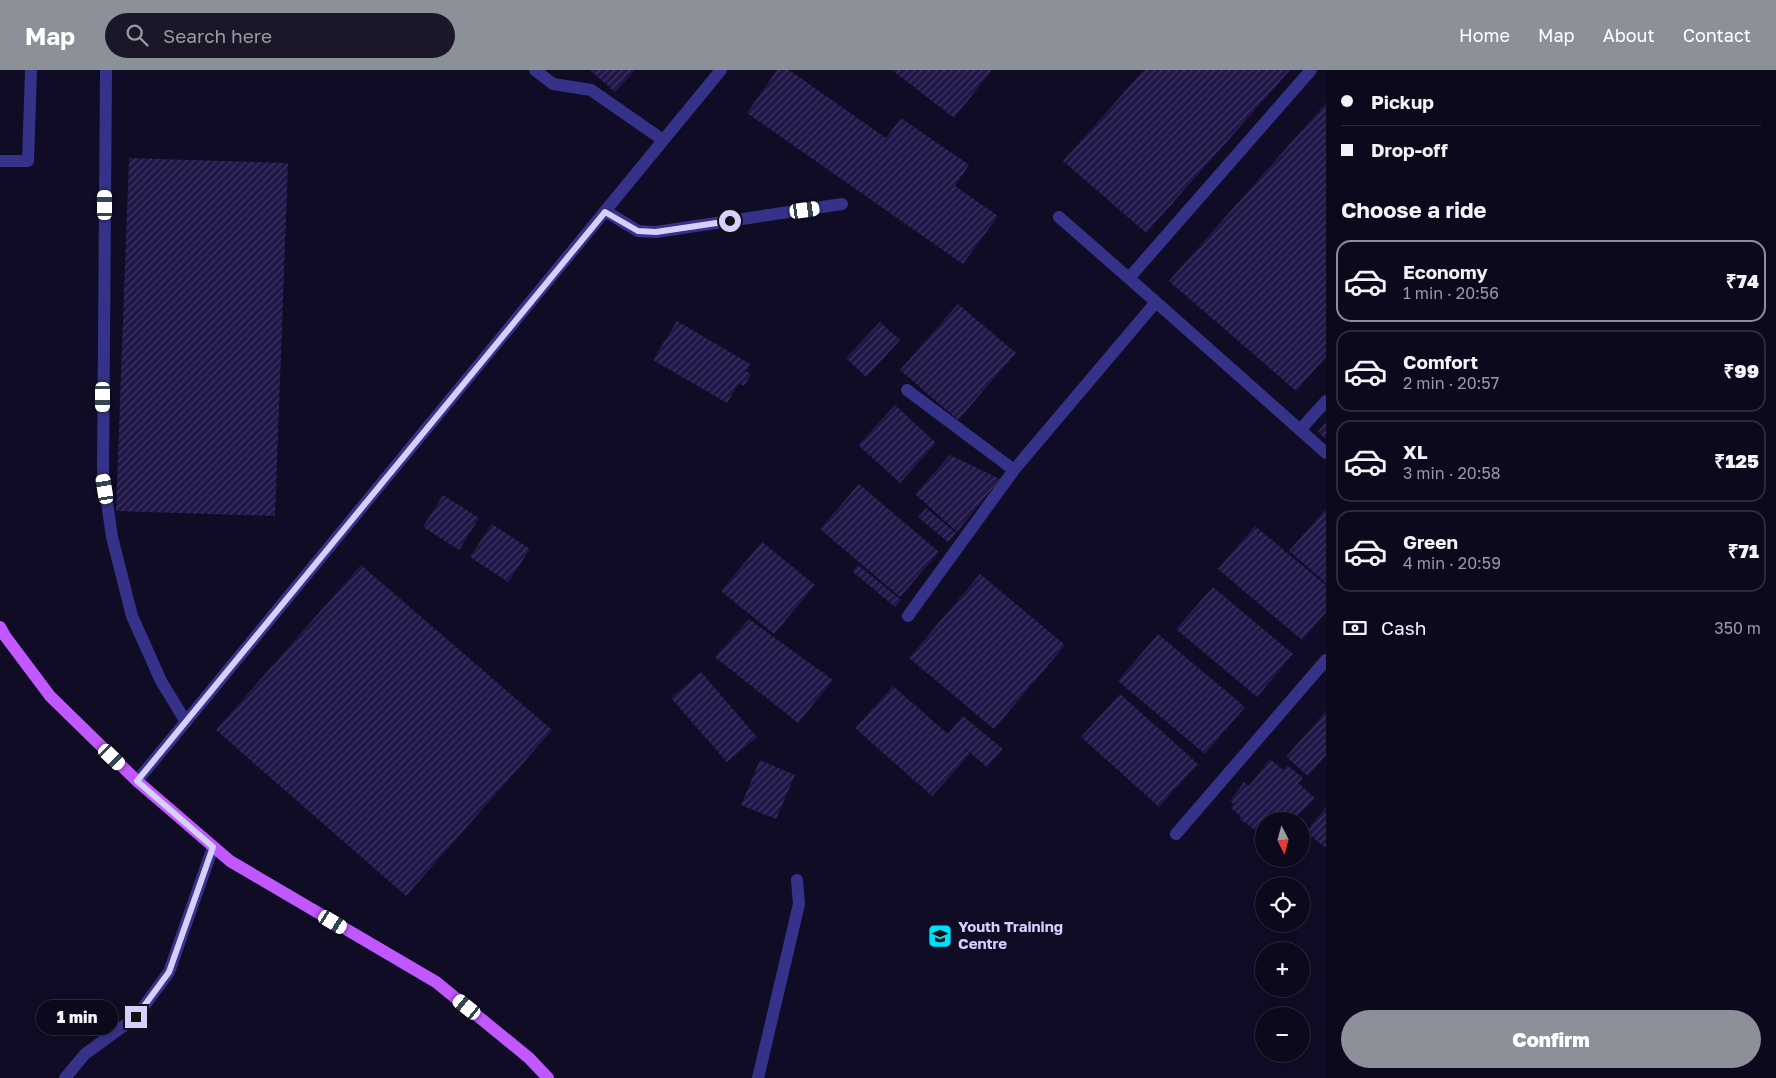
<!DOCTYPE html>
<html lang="en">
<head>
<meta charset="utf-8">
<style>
  :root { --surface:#0c091c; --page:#1a1729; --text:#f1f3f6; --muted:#9a9aa3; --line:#2c2a3b; --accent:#8c9099 }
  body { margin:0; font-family:"Golos Text",sans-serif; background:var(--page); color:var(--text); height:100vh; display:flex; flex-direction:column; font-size:19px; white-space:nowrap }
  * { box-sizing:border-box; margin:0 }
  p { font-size:16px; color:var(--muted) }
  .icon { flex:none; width:28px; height:28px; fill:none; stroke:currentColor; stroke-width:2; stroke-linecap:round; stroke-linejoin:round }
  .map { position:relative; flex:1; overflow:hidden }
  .panel { display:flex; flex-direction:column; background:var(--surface); width:450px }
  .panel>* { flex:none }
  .top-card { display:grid; align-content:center; height:110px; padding:0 15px; background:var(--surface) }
  .needle { width:32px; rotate:174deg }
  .tools { position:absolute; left:1255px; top:742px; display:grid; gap:10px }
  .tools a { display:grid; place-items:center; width:55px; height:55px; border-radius:50%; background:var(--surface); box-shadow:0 2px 8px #0003,0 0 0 1px var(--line); font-size:25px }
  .end { position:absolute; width:22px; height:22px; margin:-11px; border:6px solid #d6d0ff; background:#111; box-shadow:0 0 0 2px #111 }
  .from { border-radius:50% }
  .bubble { position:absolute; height:35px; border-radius:18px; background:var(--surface); box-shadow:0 2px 8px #0003,0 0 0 1px var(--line); font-size:16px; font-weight:800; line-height:35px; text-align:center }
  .car { position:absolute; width:15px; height:30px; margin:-15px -8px; border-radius:6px; box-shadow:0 0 4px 1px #0007; background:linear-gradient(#fff 24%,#345 0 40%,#fff 0 76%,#345 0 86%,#fff 0) }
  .top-card b { display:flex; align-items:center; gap:18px; height:48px; font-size:19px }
  .top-card b+b { border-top:1px solid var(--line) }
  .top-card i { width:12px; height:12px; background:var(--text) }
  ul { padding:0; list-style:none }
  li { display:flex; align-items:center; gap:15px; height:82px; margin:0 10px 8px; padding:0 5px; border:2px solid var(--line); border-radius:15px }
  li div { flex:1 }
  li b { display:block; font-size:19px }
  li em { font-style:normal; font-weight:800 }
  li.active { border-color:var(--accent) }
  li>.icon { width:45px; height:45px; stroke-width:1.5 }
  h2 { padding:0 15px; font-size:22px; line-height:60px }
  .pay { display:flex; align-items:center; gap:12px; height:55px; padding:0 15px; font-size:19px }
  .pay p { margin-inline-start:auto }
  .primary-button { display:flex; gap:10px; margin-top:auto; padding:10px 15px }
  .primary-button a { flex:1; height:58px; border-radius:30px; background:var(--accent); color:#fff; font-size:20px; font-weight:800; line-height:58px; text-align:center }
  header { display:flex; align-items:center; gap:30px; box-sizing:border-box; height:70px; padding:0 25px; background:var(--accent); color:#fff }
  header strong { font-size:24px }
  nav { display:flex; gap:28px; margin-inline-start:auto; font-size:18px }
  .search { width:350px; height:45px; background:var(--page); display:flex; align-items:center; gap:12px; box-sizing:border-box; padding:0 18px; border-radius:28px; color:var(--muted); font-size:19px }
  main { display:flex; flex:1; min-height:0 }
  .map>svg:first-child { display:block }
  .building { fill:url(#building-hatch) }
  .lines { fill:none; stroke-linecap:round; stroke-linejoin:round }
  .minor { stroke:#363289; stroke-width:12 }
  .major { stroke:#c157ff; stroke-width:12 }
  .route { stroke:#d6d0ff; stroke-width:6 }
  .labels { text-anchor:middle; stroke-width:4.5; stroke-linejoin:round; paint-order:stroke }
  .poi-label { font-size:15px; font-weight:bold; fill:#d6d0ff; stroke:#100c25; text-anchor:start }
</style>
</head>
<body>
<header>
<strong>Map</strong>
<div class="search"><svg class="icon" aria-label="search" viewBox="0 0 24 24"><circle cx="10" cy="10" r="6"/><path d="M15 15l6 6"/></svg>Search here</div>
<nav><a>Home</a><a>Map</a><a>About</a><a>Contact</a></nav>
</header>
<main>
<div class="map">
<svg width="1326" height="1008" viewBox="0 0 1326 1008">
  <defs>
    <pattern id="building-hatch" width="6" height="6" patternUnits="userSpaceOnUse" patternTransform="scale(1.25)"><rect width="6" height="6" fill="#201648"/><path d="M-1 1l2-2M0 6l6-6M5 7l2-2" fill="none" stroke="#403763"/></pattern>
  </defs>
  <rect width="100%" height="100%" fill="#100c25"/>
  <path class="building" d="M 590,0 L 635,0 L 615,22 Z
    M 777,0 L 789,0 L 886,68 L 901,48 L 969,95 L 955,116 L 998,146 L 963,194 L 747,43 Z
    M 892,0 L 992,0 L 954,48 Z
    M 1144,0 L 1290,0 L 1146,163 L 1063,91 Z
    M 1326,33 L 1326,287 L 1296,321 L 1169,211 Z
    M 129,88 L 288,93 L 275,446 L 116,441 Z
    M 958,234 L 1016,283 L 958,350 L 900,300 Z
    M 677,251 L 750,294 L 746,301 L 751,304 L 744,316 L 739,313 L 727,333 L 653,290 Z
    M 880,252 L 900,270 L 866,307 L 846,288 Z
    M 895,335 L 936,373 L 900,413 L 858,375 Z
    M 1326,352 L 1326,369 L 1318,362 Z
    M 950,385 L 1000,409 L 957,462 L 915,424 Z
    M 859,414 L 939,482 L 900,527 L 820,459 Z
    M 443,425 L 479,448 L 459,480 L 423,457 Z
    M 926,438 L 956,463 L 948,472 L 918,447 Z
    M 1325,440 L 1326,441 L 1326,513 L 1289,481 Z
    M 492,454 L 530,479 L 508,512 L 470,487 Z
    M 1255,456 L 1326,515 L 1326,542 L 1302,570 L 1218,499 Z
    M 762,472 L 815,515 L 774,564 L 721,521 Z
    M 361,495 L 552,660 L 406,826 L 216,660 Z
    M 858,495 L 901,530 L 895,537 L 852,501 Z
    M 980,504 L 1065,575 L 994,659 L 909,588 Z
    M 1213,517 L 1293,584 L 1257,627 L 1176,559 Z
    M 749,549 L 833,610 L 798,653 L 715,587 Z
    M 1158,564 L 1245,637 L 1205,684 L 1118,611 Z
    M 701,602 L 757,667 L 727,692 L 671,628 Z
    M 893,616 L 948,664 L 963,646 L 1003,679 L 987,697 L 963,677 L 970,684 L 932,726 L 855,658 Z
    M 1120,624 L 1198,694 L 1159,737 L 1081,667 Z
    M 1326,641 L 1326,685 L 1308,706 L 1286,687 Z
    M 1270,689 L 1283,700 L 1287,695 L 1303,708 L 1298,713 L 1315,728 L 1293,751 L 1264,751 L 1264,767 L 1240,749 L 1242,748 L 1231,738 L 1234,734 L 1230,731 L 1244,712 L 1249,716 Z
    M 760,690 L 795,705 L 776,749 L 741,735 Z
    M 1326,737 L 1326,778 L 1306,762 Z"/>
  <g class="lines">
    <path class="minor" d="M 106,0 L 103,404 L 112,467 L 132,546 L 161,611 L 186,652
      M 535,0 L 553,14 L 591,20 L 663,70
      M 0,91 L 28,91 L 31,0
      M 605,141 L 638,161 L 656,162 L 842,134
      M 1129,208 L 1311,0
      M 1156,232 L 1326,383
      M 907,320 L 1014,400
      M 1300,360 L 1326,331
      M 908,546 L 1014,400 L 1156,232 L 1059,147
      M 137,711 L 721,0
      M 1176,764 L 1326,590
      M 65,1008 L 85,984 L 136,947 L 169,902 L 213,777
      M 758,1008 L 799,834 L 797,810"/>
    <path class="major" d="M 0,557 L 5,566 L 50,626 L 137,711 L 230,791 L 436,912 L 529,988 L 548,1008"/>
  </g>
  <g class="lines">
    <path class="route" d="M 136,947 L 169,902 L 213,777 L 137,711 L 605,142 L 638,161 L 656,162 L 730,151"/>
  </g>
  <defs>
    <g id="university-square" transform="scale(1.25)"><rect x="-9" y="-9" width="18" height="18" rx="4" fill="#00e0fb" stroke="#100c25"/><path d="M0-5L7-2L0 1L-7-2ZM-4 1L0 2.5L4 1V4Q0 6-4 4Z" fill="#111"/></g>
  </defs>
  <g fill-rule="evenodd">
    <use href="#university-square" x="940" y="866"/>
  </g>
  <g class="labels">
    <g class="poi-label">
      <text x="958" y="862">Youth Training<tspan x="958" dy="17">Centre</tspan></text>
    </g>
  </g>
</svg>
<div class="tools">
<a><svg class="needle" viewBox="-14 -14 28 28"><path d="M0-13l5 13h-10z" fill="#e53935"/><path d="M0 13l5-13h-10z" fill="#9a9aa3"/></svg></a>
<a><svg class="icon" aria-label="locate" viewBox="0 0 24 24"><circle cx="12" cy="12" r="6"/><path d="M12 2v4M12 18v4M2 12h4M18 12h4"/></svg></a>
<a>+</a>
<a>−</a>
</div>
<i class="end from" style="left:730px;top:151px"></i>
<i class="end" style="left:136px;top:947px"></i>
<div class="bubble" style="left:36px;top:930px;width:82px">1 min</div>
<i class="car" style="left:105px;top:135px;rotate:0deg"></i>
<i class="car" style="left:805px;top:140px;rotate:82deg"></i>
<i class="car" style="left:103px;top:327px;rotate:180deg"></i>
<i class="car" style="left:105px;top:419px;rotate:351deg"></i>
<i class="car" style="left:112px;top:687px;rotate:134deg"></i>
<i class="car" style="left:333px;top:852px;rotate:121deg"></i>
<i class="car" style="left:467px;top:937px;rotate:309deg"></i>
</div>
<section class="panel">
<div class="top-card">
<b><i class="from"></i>Pickup</b>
<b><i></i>Drop-off</b>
</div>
<h2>Choose a ride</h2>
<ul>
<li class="active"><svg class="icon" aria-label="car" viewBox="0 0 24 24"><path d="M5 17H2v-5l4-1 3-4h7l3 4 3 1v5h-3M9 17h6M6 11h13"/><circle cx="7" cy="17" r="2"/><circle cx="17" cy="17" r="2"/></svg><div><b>Economy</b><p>1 min · 20:56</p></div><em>₹74</em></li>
<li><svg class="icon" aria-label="car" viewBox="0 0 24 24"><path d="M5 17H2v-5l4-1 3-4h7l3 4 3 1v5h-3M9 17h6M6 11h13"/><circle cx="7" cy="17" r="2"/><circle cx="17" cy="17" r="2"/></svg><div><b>Comfort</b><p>2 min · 20:57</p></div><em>₹99</em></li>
<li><svg class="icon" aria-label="car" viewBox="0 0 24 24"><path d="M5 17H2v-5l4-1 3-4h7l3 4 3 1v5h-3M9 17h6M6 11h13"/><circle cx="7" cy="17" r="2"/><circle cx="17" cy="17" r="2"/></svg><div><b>XL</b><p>3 min · 20:58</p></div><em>₹125</em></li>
<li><svg class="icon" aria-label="car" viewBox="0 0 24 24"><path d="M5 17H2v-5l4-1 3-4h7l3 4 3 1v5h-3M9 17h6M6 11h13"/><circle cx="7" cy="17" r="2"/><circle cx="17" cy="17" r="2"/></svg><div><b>Green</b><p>4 min · 20:59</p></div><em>₹71</em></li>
</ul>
<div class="pay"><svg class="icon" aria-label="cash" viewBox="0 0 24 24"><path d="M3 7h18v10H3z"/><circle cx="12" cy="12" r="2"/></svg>Cash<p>350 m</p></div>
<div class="primary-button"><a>Confirm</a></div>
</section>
</main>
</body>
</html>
